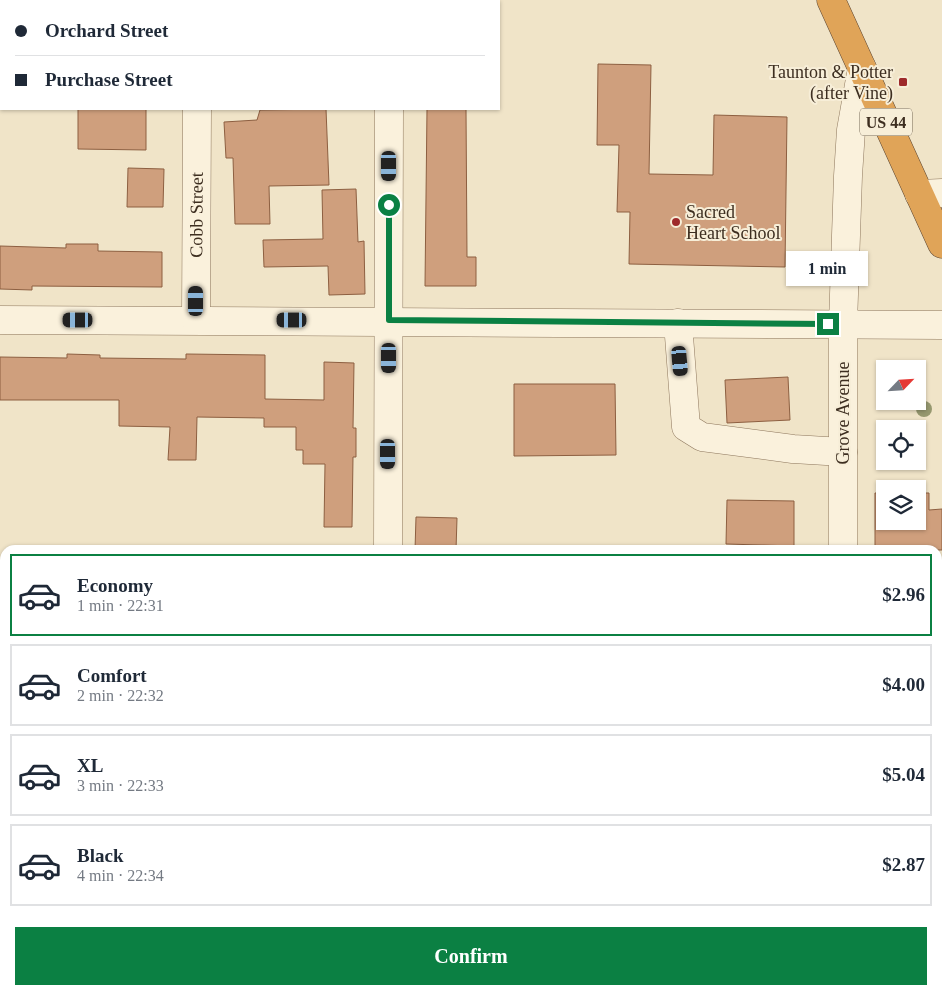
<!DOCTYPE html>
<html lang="en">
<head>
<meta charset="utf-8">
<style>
  :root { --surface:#fff; --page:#f2f2f3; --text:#1f2937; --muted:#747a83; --line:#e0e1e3; --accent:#0b8043 }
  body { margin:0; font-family:Georgia,serif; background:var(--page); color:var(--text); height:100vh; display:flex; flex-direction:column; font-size:19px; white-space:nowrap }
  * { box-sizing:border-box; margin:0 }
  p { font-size:16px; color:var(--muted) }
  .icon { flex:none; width:28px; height:28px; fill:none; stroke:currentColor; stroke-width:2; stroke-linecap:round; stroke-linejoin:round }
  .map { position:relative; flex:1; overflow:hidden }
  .panel { position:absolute; left:0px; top:545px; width:942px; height:450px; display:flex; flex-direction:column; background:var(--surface); border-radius:15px 15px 0 0; box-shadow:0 1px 4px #0004 }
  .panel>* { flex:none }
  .guide { position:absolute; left:0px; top:0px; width:500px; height:110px; box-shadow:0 1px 4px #0004; display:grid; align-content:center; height:110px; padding:0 15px; background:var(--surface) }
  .needle { width:32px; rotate:65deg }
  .buttons { position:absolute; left:876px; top:360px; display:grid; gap:10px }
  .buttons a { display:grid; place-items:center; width:50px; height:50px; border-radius:0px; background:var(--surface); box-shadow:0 1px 4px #0004; font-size:25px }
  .end { position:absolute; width:22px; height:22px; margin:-11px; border:6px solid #0b8043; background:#fff; box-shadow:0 0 0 2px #fff }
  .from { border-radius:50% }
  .bubble { position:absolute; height:35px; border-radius:0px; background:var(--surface); box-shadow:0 1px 4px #0004; font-size:16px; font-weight:600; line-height:35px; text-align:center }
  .car { position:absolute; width:15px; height:30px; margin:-15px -8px; border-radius:6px; box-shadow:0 0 4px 1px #0007; background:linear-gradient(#222 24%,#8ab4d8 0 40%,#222 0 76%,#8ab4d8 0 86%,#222 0) }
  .guide b { display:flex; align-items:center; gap:18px; height:48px; font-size:19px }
  .guide b+b { border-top:1px solid var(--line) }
  .guide i { width:12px; height:12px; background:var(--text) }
  ul { padding:9px 0 0; list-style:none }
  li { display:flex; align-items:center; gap:15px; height:82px; margin:0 10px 8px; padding:0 5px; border:2px solid var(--line); border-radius:0px }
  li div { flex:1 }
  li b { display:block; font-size:19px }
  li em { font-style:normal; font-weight:600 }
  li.active { border-color:var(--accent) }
  li>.icon { width:45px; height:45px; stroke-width:1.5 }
  .action { display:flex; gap:10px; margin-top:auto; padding:10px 15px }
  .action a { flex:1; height:58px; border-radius:0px; background:var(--accent); color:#fff; font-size:20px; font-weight:600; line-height:58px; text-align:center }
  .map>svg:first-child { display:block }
  .building { fill:#cf9f7d; stroke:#8d5f41 }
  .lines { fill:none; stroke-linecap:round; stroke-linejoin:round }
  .minor-casing { stroke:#8d765c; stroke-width:29 }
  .highway-casing { stroke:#5b4430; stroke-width:29 }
  .minor { stroke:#faf1dc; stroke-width:28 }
  .highway { stroke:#e0a458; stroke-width:28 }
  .tree { fill:#96986f }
  .route { stroke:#0b8043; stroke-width:6 }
  .poi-dot { fill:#9e2a2b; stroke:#f7eed8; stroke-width:2 }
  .labels { text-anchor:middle; stroke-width:4; stroke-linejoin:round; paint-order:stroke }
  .shield { fill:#f7eed8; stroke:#756857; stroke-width:1 }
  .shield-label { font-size:16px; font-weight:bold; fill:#3d2e20 }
  .poi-label { font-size:18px; fill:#3d2e20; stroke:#f7eed8; text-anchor:end }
  .street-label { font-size:18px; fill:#3d2e20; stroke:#f7eed8 }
</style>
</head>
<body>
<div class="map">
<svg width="942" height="995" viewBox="0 0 942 995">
  <rect width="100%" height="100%" fill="#f0e4c8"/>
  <path class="building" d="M 598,64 L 651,65 L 649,174 L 713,175 L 714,115 L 787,117 L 785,267 L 629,264 L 630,212 L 617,212 L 619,145 L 597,145 Z
    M 78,109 L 146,109 L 146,150 L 78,149 Z
    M 326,109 L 329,185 L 269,186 L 270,224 L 235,224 L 233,158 L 226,158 L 224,122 L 257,120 L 260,110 Z
    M 427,109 L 466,109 L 467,257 L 476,257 L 476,286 L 425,286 Z
    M 128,168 L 164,169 L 163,207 L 127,207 Z
    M 356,189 L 358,242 L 364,241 L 365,294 L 329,295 L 328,266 L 264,267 L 263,240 L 323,239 L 322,190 Z
    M 66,244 L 98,244 L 98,251 L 162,252 L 162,287 L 32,286 L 32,290 L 0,289 L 0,246 L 66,248 Z
    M 67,354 L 100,355 L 100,358 L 186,359 L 186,354 L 265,355 L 265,399 L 324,400 L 324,362 L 354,363 L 353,428 L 356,428 L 356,457 L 353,457 L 352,527 L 324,527 L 325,464 L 303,464 L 303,450 L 296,450 L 296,427 L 264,427 L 264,418 L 197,417 L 196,460 L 168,460 L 170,427 L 119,426 L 119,400 L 0,400 L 0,357 L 67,358 Z
    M 788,377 L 790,420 L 727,423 L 725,380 Z
    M 514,384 L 615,384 L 616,455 L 514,456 Z
    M 875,493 L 885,493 L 885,521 L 918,521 L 918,493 L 929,493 L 929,510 L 942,509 L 942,550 L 875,550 Z
    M 727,500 L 794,501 L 794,546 L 726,544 Z
    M 416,517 L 457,518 L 456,550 L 415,550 Z"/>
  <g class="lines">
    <g class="minor-casing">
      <g id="minor">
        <path d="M 197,1 L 197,0"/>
        <path d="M 390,1 L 390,0"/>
        <path d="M 919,194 L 942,193"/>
        <path d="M 0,320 L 942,325"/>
        <path id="s1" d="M 196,320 L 197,109"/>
        <path d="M 678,323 L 686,427 L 702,437 L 793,449 L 843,452"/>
        <path d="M 388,550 L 389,109"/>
        <path d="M 843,550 L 843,324 L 848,176 L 851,130 L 862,68"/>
        <path d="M 0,658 L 5,658"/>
        <path d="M 95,995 L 95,990"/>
        <path d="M 387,995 L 387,990"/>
        <path d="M 841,995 L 841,990"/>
      </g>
    </g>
    <g class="highway-casing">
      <path id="highway" d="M 831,0 L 942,244"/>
    </g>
    <use href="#minor" class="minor"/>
    <use href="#highway" class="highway"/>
  </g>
  <circle class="tree" cx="924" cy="409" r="8"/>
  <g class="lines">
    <path class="route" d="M 389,205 L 389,320 L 828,324"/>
  </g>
  <g class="poi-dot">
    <rect x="898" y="77" width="10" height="10" rx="2.5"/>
    <circle cx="676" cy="222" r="5"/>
  </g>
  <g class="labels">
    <rect class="shield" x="860" y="108.5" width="52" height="27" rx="4"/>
    <g class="shield-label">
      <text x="886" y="128">US 44</text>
    </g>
    <g class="poi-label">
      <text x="893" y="78">Taunton &amp; Potter<tspan x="893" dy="21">(after Vine)</tspan></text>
      <text x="686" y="218" text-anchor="start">Sacred<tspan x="686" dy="21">Heart School</tspan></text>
    </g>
    <g class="street-label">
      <text dy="6" stroke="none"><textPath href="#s1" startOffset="105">Cobb Street</textPath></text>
      <text transform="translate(843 413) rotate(-90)" y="6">Grove Avenue</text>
    </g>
  </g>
</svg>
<div class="buttons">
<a><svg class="needle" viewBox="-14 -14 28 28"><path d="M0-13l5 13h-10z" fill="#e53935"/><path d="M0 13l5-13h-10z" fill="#747a83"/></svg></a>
<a><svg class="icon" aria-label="locate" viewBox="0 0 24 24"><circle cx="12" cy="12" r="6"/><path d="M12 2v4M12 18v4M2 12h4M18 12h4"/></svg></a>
<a><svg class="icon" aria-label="layers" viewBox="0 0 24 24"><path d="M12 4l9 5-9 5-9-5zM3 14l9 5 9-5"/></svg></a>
</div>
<i class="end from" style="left:389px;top:205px"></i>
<i class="end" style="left:828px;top:324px"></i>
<div class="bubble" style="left:786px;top:251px;width:82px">1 min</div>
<i class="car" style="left:389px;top:166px;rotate:180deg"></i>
<i class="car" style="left:196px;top:301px;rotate:0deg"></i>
<i class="car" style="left:78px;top:320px;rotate:270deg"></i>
<i class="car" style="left:292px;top:320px;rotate:270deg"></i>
<i class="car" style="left:389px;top:358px;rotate:180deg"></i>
<i class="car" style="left:680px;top:361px;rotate:175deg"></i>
<i class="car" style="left:388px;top:454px;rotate:180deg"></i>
<div class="guide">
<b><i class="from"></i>Orchard Street</b>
<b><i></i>Purchase Street</b>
</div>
<section class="panel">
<ul>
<li class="active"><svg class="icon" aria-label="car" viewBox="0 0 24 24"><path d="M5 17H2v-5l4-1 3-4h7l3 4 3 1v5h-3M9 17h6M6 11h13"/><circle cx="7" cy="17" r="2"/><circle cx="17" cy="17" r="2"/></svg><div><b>Economy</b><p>1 min · 22:31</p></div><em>$2.96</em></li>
<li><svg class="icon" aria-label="car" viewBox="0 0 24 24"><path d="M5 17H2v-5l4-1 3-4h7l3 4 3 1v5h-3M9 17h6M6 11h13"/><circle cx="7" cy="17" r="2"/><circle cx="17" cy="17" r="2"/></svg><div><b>Comfort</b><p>2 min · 22:32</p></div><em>$4.00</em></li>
<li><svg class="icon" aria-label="car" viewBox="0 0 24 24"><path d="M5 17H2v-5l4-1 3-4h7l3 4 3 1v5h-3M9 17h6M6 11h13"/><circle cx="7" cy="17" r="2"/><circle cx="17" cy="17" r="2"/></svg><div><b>XL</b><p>3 min · 22:33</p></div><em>$5.04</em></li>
<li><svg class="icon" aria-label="car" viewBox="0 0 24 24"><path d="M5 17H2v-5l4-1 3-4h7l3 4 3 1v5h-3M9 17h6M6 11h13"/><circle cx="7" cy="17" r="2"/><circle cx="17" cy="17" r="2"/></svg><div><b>Black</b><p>4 min · 22:34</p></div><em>$2.87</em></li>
</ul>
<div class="action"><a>Confirm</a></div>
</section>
</div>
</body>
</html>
